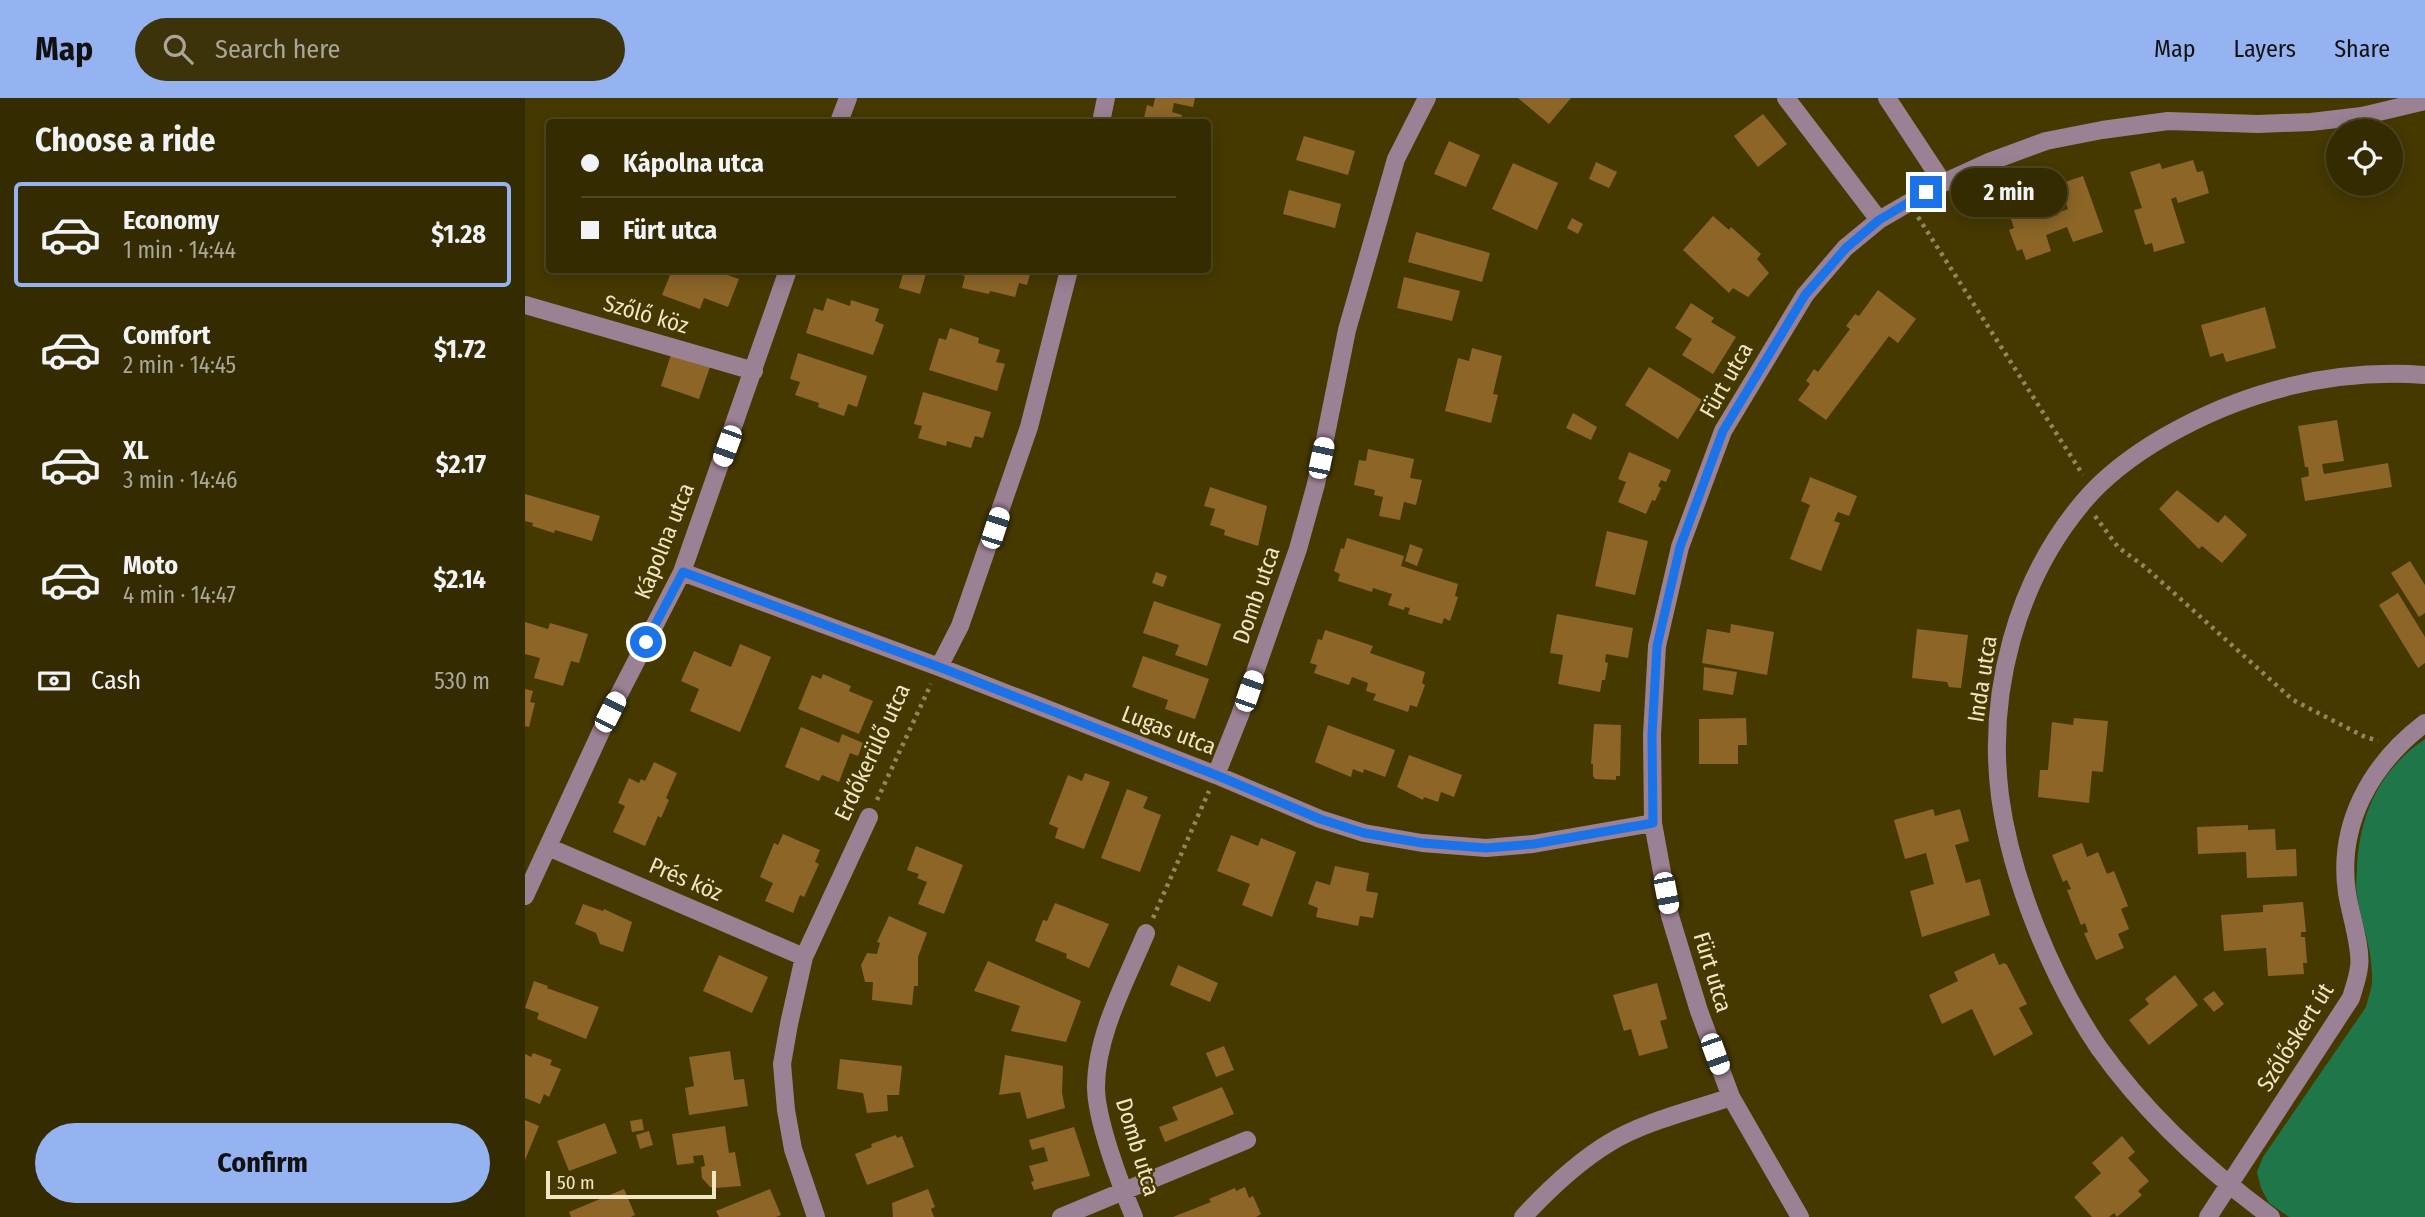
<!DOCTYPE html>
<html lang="en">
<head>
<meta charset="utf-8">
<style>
  :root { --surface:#342b00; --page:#3c330a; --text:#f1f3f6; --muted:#a9a799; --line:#4e4722; --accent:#95b2f1 }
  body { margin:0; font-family:"Fira Sans Condensed",sans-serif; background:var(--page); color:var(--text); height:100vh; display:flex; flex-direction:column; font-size:26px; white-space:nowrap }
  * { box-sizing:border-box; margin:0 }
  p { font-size:23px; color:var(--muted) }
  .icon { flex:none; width:38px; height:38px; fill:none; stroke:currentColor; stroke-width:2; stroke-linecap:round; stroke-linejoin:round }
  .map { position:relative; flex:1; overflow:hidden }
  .side { display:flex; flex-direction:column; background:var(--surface); width:525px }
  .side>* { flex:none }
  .banner { position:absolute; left:21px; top:21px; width:665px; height:154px; border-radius:7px; box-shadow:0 4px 18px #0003,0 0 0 2px var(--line); display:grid; align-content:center; height:154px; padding:0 35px; background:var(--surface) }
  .buttons { position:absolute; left:1801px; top:21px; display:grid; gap:14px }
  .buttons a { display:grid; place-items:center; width:77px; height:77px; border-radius:50%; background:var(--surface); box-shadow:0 4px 18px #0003,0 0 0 2px var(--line); font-size:35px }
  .scale { position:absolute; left:21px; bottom:18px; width:170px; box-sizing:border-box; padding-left:7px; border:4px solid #efe6c4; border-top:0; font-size:19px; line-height:24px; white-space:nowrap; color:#efe6c4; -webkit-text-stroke:5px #463900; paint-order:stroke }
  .end { position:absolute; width:32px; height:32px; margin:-16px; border:9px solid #1a73e8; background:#fff; box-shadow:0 0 0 4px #fff }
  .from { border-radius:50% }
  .bubble { position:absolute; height:49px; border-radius:24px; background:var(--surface); box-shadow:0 4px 18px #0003,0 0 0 2px var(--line); font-size:23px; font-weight:700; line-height:49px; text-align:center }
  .car { position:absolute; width:21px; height:42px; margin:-21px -10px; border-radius:9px; box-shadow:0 0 5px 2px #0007; background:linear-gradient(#fff 24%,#345 0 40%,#fff 0 76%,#345 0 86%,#fff 0) }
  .banner b { display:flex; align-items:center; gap:24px; height:66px; font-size:26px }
  .banner b+b { border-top:2px solid var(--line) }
  .banner i { width:18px; height:18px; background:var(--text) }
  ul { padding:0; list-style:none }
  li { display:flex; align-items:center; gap:21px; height:105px; margin:0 14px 10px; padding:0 21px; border:4px solid transparent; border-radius:7px }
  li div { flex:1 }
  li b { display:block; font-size:26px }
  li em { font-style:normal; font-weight:700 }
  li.active { border-color:var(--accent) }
  li>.icon { width:63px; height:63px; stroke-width:1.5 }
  h2 { padding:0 35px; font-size:32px; line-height:84px }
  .pay { display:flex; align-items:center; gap:18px; height:77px; padding:0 35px; font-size:26px }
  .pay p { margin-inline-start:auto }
  .primary-button { display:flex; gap:14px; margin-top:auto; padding:14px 35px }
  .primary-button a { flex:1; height:80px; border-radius:42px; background:var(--accent); color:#111; font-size:28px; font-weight:700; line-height:80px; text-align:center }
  header { display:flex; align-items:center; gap:42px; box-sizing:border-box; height:98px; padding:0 35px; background:var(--accent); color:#111 }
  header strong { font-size:33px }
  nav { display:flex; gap:38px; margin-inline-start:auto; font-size:24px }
  .search { width:490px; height:63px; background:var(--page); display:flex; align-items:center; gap:18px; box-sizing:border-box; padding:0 24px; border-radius:38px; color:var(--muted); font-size:26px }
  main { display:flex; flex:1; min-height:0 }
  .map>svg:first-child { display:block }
  .green { fill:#1f7649 }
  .building { fill:#8c6527 }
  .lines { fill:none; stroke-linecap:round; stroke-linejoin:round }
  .path { stroke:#928758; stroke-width:4.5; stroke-dasharray:3.5 5; stroke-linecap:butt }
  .minor { stroke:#9b8194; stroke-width:18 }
  .route { stroke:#1a73e8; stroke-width:9 }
  .labels { text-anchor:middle; stroke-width:5; stroke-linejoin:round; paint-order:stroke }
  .street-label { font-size:23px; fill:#efe6c4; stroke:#463900 }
</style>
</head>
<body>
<header>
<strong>Map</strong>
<div class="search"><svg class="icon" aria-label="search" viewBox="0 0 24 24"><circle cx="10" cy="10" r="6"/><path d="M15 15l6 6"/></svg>Search here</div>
<nav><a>Map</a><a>Layers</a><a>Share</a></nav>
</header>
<main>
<section class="side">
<h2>Choose a ride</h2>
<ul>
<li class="active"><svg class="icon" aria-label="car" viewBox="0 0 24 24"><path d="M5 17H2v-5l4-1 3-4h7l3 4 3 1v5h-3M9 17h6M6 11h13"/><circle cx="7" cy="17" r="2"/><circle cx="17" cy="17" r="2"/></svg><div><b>Economy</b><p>1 min · 14:44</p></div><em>$1.28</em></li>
<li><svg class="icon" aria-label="car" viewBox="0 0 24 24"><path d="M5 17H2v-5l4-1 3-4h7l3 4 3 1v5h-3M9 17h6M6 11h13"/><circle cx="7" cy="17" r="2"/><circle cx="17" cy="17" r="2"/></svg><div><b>Comfort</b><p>2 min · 14:45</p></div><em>$1.72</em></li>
<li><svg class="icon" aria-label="car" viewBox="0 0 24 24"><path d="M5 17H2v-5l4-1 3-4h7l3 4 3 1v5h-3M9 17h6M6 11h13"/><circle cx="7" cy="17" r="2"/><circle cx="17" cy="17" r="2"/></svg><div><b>XL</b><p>3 min · 14:46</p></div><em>$2.17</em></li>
<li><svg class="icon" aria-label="car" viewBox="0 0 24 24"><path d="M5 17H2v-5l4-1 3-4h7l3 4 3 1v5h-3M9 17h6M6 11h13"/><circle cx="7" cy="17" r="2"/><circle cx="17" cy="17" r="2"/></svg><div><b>Moto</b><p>4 min · 14:47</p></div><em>$2.14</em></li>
</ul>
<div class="pay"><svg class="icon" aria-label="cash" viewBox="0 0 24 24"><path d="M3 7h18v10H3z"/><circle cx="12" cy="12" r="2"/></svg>Cash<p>530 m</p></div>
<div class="primary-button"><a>Confirm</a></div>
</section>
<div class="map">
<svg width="1900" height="1119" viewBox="0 0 1900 1119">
  <rect width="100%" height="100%" fill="#463900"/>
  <path class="green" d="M 1900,641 L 1900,1119 L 1764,1119 L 1744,1105 L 1736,1090 L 1732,1074 L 1738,1059 L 1841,909 C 1843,900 1847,891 1847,882 C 1848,853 1836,825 1832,797 C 1830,788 1832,778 1832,770 C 1834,717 1855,671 1900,641 Z"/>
  <path class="building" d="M 630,0 L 670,0 L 668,9 L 649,5 L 647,14 L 657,17 L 655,24 L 618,24 L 622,7 L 628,9 Z
    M 993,0 L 1046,0 L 1024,26 Z
    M 1238,16 L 1262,46 L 1233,69 L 1209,38 Z
    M 779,38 L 830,53 L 823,77 L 771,62 Z
    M 924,43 L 955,57 L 941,89 L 909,76 Z
    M 1668,62 L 1672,74 L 1678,73 L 1684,95 L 1653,105 L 1651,99 L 1646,101 L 1660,145 L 1629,154 L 1627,145 L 1620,147 L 1609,112 L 1617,110 L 1605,74 L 1635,65 L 1637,71 Z
    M 1071,64 L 1092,74 L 1084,90 L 1064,81 Z
    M 988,65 L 1033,85 L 1012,132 L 967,111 Z
    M 1558,78 L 1578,134 L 1548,144 L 1542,129 L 1521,137 L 1526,153 L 1501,162 L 1497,151 L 1492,153 L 1484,132 L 1489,130 L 1479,101 L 1505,92 L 1515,121 L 1543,111 L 1534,86 Z
    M 764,92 L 816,106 L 810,130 L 758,116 Z
    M 1188,118 L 1204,132 L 1206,129 L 1236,156 L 1232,161 L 1244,175 L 1223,199 L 1208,190 L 1204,195 L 1158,152 Z
    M 1047,120 L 1058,126 L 1053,136 L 1042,130 Z
    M 891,134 L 965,155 L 957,184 L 883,164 Z
    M 147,172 L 188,172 L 214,181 L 203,209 L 179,200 L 175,211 L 137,197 Z
    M 379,172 L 402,172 L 395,196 L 374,190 Z
    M 431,172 L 506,172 L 502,187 L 494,185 L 490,199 L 465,193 L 464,196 L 437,190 L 440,178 L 430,175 Z
    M 879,179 L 935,193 L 927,223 L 872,210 Z
    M 1353,192 L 1391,221 L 1373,245 L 1364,238 L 1301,322 L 1273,302 L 1285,286 L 1281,283 L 1289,271 L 1293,274 L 1325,231 L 1321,228 L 1330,216 L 1334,218 Z
    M 302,200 L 325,208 L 326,202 L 354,211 L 350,223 L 359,227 L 348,257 L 281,235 L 289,210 L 298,213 Z
    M 1166,205 L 1189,220 L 1186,224 L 1211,239 L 1188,276 L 1157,257 L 1167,241 L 1150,230 Z
    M 1740,209 L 1751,250 L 1701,264 L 1698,255 L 1685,259 L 1676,227 Z
    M 425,230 L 454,240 L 453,245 L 475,252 L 471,264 L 480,266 L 472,293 L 404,272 L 414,240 L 421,242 Z
    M 148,250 L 187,263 L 174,301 L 136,288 Z
    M 947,250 L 977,258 L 968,296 L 973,297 L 966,325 L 920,313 L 933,260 L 944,263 Z
    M 273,255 L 342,278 L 332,309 L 323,306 L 319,318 L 293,309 L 294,305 L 270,297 L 275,284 L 265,281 Z
    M 1124,269 L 1177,302 L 1153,341 L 1100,307 Z
    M 398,294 L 466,314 L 458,340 L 450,338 L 446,350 L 422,343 L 421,348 L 393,340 L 397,328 L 389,326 Z
    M 1048,315 L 1072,329 L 1066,342 L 1041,330 Z
    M 1812,322 L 1819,363 L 1797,366 L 1799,376 L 1863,365 L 1867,389 L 1780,403 L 1776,380 L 1784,378 L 1783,369 L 1780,369 L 1773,328 Z
    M 843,351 L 889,361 L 885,380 L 897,382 L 891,407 L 879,404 L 875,422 L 854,418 L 858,399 L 849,397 L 850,392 L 829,387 L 834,362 L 841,363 Z
    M 1104,354 L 1146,372 L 1141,384 L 1136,382 L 1133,388 L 1136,390 L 1130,403 L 1127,402 L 1121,416 L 1093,404 L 1101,384 L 1093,381 Z
    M 1285,379 L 1332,398 L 1324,418 L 1313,414 L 1309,423 L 1315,425 L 1296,473 L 1265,461 L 1285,407 L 1276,403 Z
    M 685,389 L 742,408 L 733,448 L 699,437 L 700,432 L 685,427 L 690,411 L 679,408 Z
    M 1652,392 L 1693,425 L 1700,417 L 1722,437 L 1697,465 L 1677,448 L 1674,451 L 1634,411 Z
    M 0,396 L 75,418 L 67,443 L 30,432 L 29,435 L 7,428 L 8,425 L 0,423 Z
    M 1082,433 L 1123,443 L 1110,497 L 1070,488 Z
    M 822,440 L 879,458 L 876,468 L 933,486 L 930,498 L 933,499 L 925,523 L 919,520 L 917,526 L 883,516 L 885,510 L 880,509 L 879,512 L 863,507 L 867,496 L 848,490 L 847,494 L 813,483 L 815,476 L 809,473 L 816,450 L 819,451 Z
    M 885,446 L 898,451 L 892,468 L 880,463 Z
    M 1885,463 L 1900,487 L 1900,515 L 1894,519 L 1866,475 Z
    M 631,474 L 642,478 L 638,489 L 627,485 Z
    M 1873,495 L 1900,539 L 1900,565 L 1893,570 L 1854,507 Z
    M 629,503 L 696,526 L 682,568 L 650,557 L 654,547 L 618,535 Z
    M 1032,516 L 1108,530 L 1103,560 L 1081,556 L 1080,564 L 1083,565 L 1080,582 L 1077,582 L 1075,594 L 1033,586 L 1038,557 L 1025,555 Z
    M 0,524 L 23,531 L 25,525 L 63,536 L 54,565 L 46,563 L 38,588 L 9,580 L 15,560 L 0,556 Z
    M 1206,526 L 1249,534 L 1242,577 L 1177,565 L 1182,531 L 1205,535 Z
    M 1392,531 L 1443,537 L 1436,590 L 1424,589 L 1422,584 L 1387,580 Z
    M 800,532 L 848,548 L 845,555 L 900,574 L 897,585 L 900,587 L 892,609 L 885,607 L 883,614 L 848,602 L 851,596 L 841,593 L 843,585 L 827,579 L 824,587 L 789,575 L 792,567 L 785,565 L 793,541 L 797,542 Z
    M 215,546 L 246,559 L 215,634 L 165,613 L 174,591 L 156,583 L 169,553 L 206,569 Z
    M 618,558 L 684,581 L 670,621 L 640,611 L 643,602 L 607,589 Z
    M 1179,569 L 1212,574 L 1208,597 L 1178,592 Z
    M 298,576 L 326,588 L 324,593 L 348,603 L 334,636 L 273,611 L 287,577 L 296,581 Z
    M 0,591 L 8,593 L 5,604 L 10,605 L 4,629 L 0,628 Z
    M 1221,620 L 1222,647 L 1213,647 L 1213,666 L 1174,666 L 1174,621 Z
    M 1549,620 L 1583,623 L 1578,674 L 1567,673 L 1564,705 L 1513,699 L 1515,672 L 1523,672 L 1527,624 L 1548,627 Z
    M 1069,626 L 1096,627 L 1095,678 L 1091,678 L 1091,682 L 1070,681 L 1068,678 L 1068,666 L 1066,666 Z
    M 803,627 L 870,652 L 860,679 L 839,671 L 838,675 L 828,671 L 826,679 L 790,664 Z
    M 276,629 L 314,645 L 317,636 L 338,645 L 333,658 L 325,655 L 314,684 L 297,677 L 294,683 L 260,669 Z
    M 884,657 L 937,677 L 929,699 L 916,694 L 913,704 L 899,699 L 898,702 L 872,689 Z
    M 129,664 L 152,675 L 141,700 L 144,702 L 136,720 L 133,718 L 120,748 L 88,734 L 100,708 L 93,705 L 104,680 L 114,685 L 116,681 L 120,683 Z
    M 560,675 L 585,684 L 559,751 L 530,740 L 533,730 L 524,726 L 543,677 L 557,683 Z
    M 602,691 L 623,699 L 618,710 L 636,717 L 615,774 L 576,760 Z
    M 1408,711 L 1410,718 L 1435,711 L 1444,743 L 1430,747 L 1441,785 L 1455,781 L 1465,817 L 1397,839 L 1385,793 L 1409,786 L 1401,755 L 1380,761 L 1369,722 Z
    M 1723,727 L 1723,732 L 1750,731 L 1751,752 L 1771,751 L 1772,778 L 1722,780 L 1721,754 L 1673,756 L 1672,729 Z
    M 258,736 L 295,752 L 290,764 L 294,766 L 279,799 L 275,797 L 268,815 L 240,803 L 248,785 L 235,779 L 249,745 L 253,747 Z
    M 706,737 L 733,748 L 736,740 L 771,754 L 747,819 L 717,807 L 725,786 L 692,773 Z
    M 1557,745 L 1562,759 L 1573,754 L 1582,776 L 1589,773 L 1603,808 L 1596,811 L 1604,831 L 1593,836 L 1599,850 L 1571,862 L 1559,835 L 1563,834 L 1560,825 L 1556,827 L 1542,792 L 1546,791 L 1542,782 L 1538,784 L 1527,757 Z
    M 391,748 L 438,767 L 419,816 L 393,806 L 402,784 L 392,780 L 394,776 L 382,772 Z
    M 810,768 L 844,775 L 841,793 L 853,795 L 848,820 L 835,818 L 833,828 L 791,819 L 793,810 L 783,806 L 791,783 L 805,787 Z
    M 1778,804 L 1781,834 L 1776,834 L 1776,839 L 1780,839 L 1782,865 L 1778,865 L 1779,876 L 1743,878 L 1741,850 L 1699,853 L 1696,817 L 1738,814 L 1738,807 Z
    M 530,805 L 584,826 L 564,870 L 541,860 L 542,856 L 510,843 L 518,822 L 522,823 Z
    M 58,806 L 78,813 L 79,811 L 107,824 L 98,854 L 75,846 L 71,835 L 50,826 Z
    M 364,818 L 402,835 L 393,859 L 393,888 L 389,888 L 387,907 L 347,902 L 348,884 L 340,884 L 336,867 L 342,855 L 352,856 L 355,845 L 352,844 Z
    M 1469,855 L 1474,867 L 1479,865 L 1482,867 L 1502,906 L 1494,910 L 1508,936 L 1469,958 L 1447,911 L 1417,926 L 1404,897 L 1433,883 L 1429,874 Z
    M 194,857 L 243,879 L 227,915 L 178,893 Z
    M 463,863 L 556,903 L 541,944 L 486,933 L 495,908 L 449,893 Z
    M 653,867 L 693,885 L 685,904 L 645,887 Z
    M 1650,877 L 1673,907 L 1624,947 L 1604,922 L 1624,906 L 1620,901 Z
    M 9,883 L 23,888 L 22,890 L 74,909 L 61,941 L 12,921 L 14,915 L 0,910 Z
    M 1132,885 L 1142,921 L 1135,923 L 1143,950 L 1114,958 L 1106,931 L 1099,933 L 1088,897 Z
    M 1689,893 L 1699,906 L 1689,914 L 1678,901 Z
    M 699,948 L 709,972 L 691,979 L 681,955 Z
    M 205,953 L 209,982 L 219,981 L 223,1008 L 164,1017 L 160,990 L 169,988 L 164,959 Z
    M 8,955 L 27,962 L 25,967 L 36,971 L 24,999 L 19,996 L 15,1006 L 0,1000 L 0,956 L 6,959 Z
    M 480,957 L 538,968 L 537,995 L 540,1010 L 502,1021 L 495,994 L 474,997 Z
    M 315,961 L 377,968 L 374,997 L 362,997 L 363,1013 L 342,1015 L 338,995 L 312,991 Z
    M 697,989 L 709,1016 L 640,1044 L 634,1029 L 653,1022 L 647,1009 Z
    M 117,1021 L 119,1032 L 107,1034 L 105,1023 Z
    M 0,1022 L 14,1028 L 0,1062 Z
    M 80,1025 L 92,1055 L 44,1073 L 32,1043 Z
    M 200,1028 L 204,1055 L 210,1054 L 216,1088 L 190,1090 L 185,1089 L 177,1080 L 176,1069 L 180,1068 L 178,1057 L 168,1058 L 169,1065 L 152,1067 L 147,1036 Z
    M 549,1029 L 565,1078 L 509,1092 L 506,1084 L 509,1083 L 504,1068 L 523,1063 L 519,1049 L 507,1052 L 504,1042 Z
    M 124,1033 L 128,1047 L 115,1051 L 111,1037 Z
    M 371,1037 L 372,1040 L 377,1038 L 389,1069 L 342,1087 L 330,1056 L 347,1049 L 346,1046 Z
    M 1597,1038 L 1610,1054 L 1603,1060 L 1624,1083 L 1613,1093 L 1617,1097 L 1592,1119 L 1589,1115 L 1584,1119 L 1567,1119 L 1549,1099 L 1576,1075 L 1567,1065 Z
    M 720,1089 L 724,1100 L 728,1098 L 736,1116 L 731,1119 L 648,1119 L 686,1104 L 684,1101 L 710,1090 L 711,1093 Z
    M 99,1091 L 110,1117 L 106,1119 L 46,1119 L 44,1114 Z
    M 245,1091 L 256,1117 L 251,1119 L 194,1119 L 191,1113 Z
    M 403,1091 L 410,1109 L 406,1111 L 409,1119 L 368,1119 L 367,1105 Z"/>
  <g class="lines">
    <path class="path" d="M 1393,119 L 1558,377
      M 1570,418 L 1593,449 L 1620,469 L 1768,602 L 1838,638 L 1853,643
      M 352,702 L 406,586
      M 628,820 L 684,693"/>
    <path class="minor" d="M 1261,0 L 1354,122
      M 1362,0 L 1418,85
      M 314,24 L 323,0
      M 576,24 L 581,0
      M 0,207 L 229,273
      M 157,474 L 414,569 L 691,677 L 795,721 L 839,735 L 897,745 L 961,750 L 1008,746 L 1128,725
      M 414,569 L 435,528 L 504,329 L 544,172
      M 691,677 L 715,617 L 773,451 L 791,386 L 822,232 L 871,61 L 902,0
      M 23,749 L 279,859
      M 0,798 L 85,614 L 157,474 L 263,172
      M 291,1119 L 268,1051 L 261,1012 L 257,966 L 264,926 L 279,859 L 344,719
      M 536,1119 L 722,1042
      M 609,1119 C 596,1088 571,1022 571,989 C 571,937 601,883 621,835
      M 998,1119 C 1024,1091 1051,1065 1084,1045 C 1120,1023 1166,1013 1206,999
      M 1275,1119 L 1206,999 L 1174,913 L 1145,818 L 1128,725 L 1127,637 L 1132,548 L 1155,449 L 1198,333 L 1280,197 L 1320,150 L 1354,122 L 1418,85 L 1464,64 L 1521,43 L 1577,32 L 1643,23 L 1733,26 L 1786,24 L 1837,18 L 1900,3
      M 1683,1119 L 1826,900 C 1829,890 1833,879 1834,869 C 1837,850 1825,815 1822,795 C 1812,726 1846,666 1900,625
      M 1746,1119 C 1681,1071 1621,1016 1574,950 C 1527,881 1486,781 1475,698 C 1462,595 1491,483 1559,403 C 1581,377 1610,356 1639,339 C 1718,293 1809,270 1900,277"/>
  </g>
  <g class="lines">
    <path class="route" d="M 121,544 L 158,474 L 414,569 L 691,677 L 795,721 L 839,735 L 897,745 L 961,750 L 1009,746 L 1128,725 L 1127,637 L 1132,548 L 1155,449 L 1198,333 L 1280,197 L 1321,150 L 1354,122 L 1401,94"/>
  </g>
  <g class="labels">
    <g class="street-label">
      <text transform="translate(121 216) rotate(16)" y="8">Szőlő köz</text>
      <text transform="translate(1201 282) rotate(-60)" y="8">Fürt utca</text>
      <text transform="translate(139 443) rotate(-68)" y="8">Kápolna utca</text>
      <text transform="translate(731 497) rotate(-71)" y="8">Domb utca</text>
      <text transform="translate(1457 581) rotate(-81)" y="8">Inda utca</text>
      <text transform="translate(644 632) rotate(21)" y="8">Lugas utca</text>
      <text transform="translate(347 654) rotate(-65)" y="8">Erdőkerülő utca</text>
      <text transform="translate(161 781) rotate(23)" y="8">Prés köz</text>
      <text transform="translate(1188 874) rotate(73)" y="8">Fürt utca</text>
      <text transform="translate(1770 939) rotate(-58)" y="8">Szőlőskert út</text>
      <text transform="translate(613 1049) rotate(73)" y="8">Domb utca</text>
    </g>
  </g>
</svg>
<div class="buttons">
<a><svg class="icon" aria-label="locate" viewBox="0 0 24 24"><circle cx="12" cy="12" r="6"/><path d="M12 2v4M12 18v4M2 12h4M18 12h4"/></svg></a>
</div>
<div class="scale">50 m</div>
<i class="end from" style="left:121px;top:544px"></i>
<i class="end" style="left:1401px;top:94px"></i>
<div class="bubble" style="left:1426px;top:70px;width:116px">2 min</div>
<i class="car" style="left:202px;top:348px;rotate:200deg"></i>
<i class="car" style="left:796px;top:360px;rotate:12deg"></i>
<i class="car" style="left:470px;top:430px;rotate:18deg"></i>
<i class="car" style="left:724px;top:593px;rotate:19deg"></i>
<i class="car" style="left:85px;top:614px;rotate:27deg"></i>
<i class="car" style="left:1141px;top:795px;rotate:169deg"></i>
<i class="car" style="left:1190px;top:956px;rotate:160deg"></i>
<div class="banner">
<b><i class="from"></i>Kápolna utca</b>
<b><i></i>Fürt utca</b>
</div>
</div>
</main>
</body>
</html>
